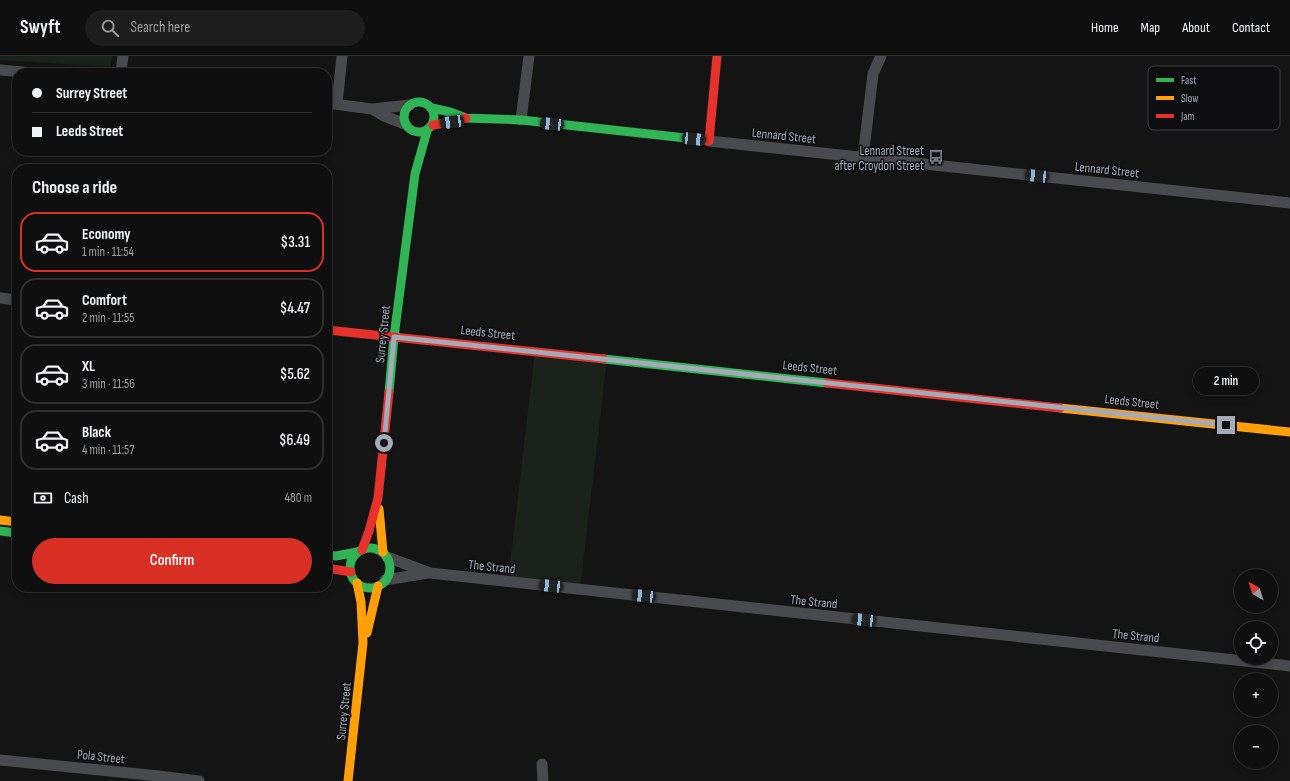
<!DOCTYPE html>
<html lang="en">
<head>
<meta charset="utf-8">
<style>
  :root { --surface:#0f0f0f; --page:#1d1d1d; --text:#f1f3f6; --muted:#9b9c9e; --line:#2f2f2f; --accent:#d93025 }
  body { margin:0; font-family:"Sofia Sans Condensed",sans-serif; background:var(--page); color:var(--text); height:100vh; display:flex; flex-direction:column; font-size:15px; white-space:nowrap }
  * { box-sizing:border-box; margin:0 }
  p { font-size:13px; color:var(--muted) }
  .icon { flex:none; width:22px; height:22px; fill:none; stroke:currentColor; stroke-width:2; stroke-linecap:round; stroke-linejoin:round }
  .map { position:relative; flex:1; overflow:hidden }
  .drawer { position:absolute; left:12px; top:108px; width:320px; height:428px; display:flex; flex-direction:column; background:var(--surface); border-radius:16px; box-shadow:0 2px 10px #0003,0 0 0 1px var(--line) }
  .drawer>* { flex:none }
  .hud { position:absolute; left:12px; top:12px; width:320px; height:88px; border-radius:16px; box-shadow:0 2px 10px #0003,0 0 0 1px var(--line); display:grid; align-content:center; height:88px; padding:0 20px; background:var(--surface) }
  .needle { width:26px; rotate:321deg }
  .buttons { position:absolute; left:1234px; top:513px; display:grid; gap:8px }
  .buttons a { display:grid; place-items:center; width:44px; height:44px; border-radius:50%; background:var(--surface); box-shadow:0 2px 10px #0003,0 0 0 1px var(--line); font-size:20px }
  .end { position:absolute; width:18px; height:18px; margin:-9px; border:5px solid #a4aab7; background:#111; box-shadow:0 0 0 2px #111 }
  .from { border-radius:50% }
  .bubble { position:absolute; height:28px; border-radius:14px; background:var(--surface); box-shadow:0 2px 10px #0003,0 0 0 1px var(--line); font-size:13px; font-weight:600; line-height:28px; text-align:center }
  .car { position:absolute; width:12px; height:24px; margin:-12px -6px; border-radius:5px; box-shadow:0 0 3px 1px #0007; background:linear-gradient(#222 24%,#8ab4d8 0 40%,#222 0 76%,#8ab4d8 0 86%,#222 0) }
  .hud b { display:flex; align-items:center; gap:14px; height:38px; font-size:15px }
  .hud b+b { border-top:1px solid var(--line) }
  .hud i { width:10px; height:10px; background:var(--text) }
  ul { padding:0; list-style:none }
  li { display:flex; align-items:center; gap:12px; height:60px; margin:0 8px 6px; padding:0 12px; border:2px solid var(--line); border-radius:16px }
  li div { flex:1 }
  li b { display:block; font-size:15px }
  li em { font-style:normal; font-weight:600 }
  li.on { border-color:var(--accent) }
  li>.icon { width:36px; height:36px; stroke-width:1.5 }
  h2 { padding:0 20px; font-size:18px; line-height:48px }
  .pay { display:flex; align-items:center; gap:10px; height:44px; padding:0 20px; font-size:15px }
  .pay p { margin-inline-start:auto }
  .primary-button { display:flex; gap:8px; margin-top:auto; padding:8px 20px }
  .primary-button a { flex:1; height:46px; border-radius:24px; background:var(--accent); color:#fff; font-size:16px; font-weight:600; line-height:46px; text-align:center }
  header { display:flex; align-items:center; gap:24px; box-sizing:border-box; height:56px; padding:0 20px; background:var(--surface); border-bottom:1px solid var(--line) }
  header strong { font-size:19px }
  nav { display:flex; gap:22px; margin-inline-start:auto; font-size:14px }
  .search { width:280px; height:36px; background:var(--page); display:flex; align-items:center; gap:10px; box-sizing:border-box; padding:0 14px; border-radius:22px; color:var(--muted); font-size:15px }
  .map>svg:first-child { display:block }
  .green { fill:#1a221b }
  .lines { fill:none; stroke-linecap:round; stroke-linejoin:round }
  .street { stroke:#484a4d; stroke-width:11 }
  .fast { stroke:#30b455; stroke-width:9 }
  .slow { stroke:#ff9f0a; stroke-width:9 }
  .jam { stroke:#e5322d; stroke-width:9 }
  .route { stroke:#a4aab7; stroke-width:5 }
  .labels { text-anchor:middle; stroke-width:3; stroke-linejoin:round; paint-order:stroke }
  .street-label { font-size:13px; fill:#a4aab7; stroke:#0e0e10 }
  .poi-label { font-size:13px; fill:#a4aab7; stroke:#0e0e10; text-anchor:end }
  .key { fill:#0e0e10; stroke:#3b3d42; stroke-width:1 }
  .key-label { font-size:11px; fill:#a4aab7 }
</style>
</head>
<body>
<header>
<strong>Swyft</strong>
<div class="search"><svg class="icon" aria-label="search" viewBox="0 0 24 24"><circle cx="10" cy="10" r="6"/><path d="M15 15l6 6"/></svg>Search here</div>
<nav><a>Home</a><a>Map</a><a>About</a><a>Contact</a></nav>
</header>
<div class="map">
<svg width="1290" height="725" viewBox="0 0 1290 725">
  <rect width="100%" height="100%" fill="#141414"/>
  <path class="green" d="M 0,0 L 112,0 L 111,11 L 0,4 Z
    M 535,295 L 607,304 L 580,533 L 508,525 Z"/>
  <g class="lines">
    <path class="street" d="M 0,14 L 34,17
      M 121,17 L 123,0
      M 327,47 L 372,53 L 410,49
      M 337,48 L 342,0
      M 372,53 L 384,60 L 405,68
      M 521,64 L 529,0
      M 709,85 L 1290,147
      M 863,101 L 873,18 L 881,0
      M 0,242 L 17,244
      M 387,501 L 430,517 L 1290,610
      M 385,524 L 428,517
      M 0,704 L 159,720 L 199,725
      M 542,708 L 543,725"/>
    <path class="fast" d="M404 61a15 15 0 1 1 30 0a15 15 0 1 1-30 0Z
      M 432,52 L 450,56 L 466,62 L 521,64 L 695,83
      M 604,303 L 827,327
      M 389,336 L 394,281 L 415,118 L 427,75
      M 0,475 L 17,477
      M350 512a20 20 0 1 1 40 0a20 20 0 1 1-40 0Z
      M 327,499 L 336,500 L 357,496"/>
    <path class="slow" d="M 1060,352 L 1290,376
      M 379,453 L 383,496
      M 0,464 L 17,466
      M 367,577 L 378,530
      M 348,725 L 363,587 L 361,546 L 357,527"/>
    <path class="jam" d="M 433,69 L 452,66 L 466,62
      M 695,83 L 709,85 L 717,0
      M 327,274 L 604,303
      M 827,327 L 1060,352
      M 362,494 L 369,475 L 378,442 L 389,336
      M 327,512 L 351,516"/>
  </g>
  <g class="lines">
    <path class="route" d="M 384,387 L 394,281 L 1226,369"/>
  </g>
  <defs>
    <g id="bus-bare" transform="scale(1.2)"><path d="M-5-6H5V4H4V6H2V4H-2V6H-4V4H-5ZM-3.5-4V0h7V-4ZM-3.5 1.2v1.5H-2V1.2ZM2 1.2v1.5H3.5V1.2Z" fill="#72767e" stroke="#0e0e10" stroke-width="2.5" paint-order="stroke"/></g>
  </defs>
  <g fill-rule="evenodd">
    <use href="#bus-bare" x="936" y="101"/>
  </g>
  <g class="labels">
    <g class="street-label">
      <text transform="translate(784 79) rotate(6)" y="5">Lennard Street</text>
      <text transform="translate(1107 113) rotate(6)" y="5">Lennard Street</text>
      <text transform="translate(488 276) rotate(6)" y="5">Leeds Street</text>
      <text transform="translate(382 278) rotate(-84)" y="5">Surrey Street</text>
      <text transform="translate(810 311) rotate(6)" y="5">Leeds Street</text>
      <text transform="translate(1132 345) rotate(6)" y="5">Leeds Street</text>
      <text transform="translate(492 510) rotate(6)" y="5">The Strand</text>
      <text transform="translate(814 545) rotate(6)" y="5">The Strand</text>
      <text transform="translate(1136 579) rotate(6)" y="5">The Strand</text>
      <text transform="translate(343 655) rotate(-84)" y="5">Surrey Street</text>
      <text transform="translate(101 700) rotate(6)" y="5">Pola Street</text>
    </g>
    <g class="poi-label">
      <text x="924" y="99">Lennard Street<tspan x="924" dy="15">after Croydon Street</tspan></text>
    </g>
  </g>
  <rect x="1148" y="10" width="132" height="64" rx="6" class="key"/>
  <rect x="1156" y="22" width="18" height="4" fill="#30b455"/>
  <rect x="1156" y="40" width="18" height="4" fill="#ff9f0a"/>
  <rect x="1156" y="58" width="18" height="4" fill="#e5322d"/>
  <g class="key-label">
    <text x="1181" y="28">Fast</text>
    <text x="1181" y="46">Slow</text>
    <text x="1181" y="64">Jam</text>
  </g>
</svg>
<div class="buttons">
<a><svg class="needle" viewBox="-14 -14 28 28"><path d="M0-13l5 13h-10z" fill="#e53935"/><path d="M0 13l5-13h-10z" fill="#9b9c9e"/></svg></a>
<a><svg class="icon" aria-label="locate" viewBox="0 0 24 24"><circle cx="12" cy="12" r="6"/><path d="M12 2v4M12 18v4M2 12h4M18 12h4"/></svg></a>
<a>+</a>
<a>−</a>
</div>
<i class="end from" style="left:384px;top:387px"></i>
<i class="end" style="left:1226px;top:369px"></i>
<div class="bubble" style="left:1193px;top:311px;width:66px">2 min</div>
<i class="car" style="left:452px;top:66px;rotate:262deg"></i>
<i class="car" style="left:552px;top:68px;rotate:276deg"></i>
<i class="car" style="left:694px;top:83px;rotate:96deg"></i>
<i class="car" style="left:1037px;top:120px;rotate:276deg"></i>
<i class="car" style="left:551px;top:530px;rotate:276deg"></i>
<i class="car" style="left:644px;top:540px;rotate:276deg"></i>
<i class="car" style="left:864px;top:564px;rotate:276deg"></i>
<div class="hud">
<b><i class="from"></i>Surrey Street</b>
<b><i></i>Leeds Street</b>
</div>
<section class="drawer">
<h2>Choose a ride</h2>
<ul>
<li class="on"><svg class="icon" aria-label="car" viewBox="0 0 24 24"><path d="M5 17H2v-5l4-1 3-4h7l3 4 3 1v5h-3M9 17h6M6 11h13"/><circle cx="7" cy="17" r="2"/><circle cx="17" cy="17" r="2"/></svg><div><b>Economy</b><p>1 min · 11:54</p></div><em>$3.31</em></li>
<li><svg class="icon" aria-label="car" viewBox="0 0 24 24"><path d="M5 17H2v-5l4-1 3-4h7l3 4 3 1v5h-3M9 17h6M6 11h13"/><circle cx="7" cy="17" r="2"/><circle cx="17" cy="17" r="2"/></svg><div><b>Comfort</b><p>2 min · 11:55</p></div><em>$4.47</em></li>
<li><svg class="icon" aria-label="car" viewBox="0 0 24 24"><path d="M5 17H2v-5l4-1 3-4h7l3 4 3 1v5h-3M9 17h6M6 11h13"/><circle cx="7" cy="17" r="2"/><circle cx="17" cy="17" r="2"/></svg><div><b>XL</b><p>3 min · 11:56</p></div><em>$5.62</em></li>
<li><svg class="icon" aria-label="car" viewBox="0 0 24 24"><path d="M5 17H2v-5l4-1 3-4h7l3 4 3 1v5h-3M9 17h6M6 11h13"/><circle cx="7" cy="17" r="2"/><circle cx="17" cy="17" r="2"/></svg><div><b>Black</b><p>4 min · 11:57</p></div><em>$6.49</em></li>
</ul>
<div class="pay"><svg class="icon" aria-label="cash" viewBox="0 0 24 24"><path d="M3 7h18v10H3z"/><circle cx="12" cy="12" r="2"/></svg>Cash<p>480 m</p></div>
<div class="primary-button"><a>Confirm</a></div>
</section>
</div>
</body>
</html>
